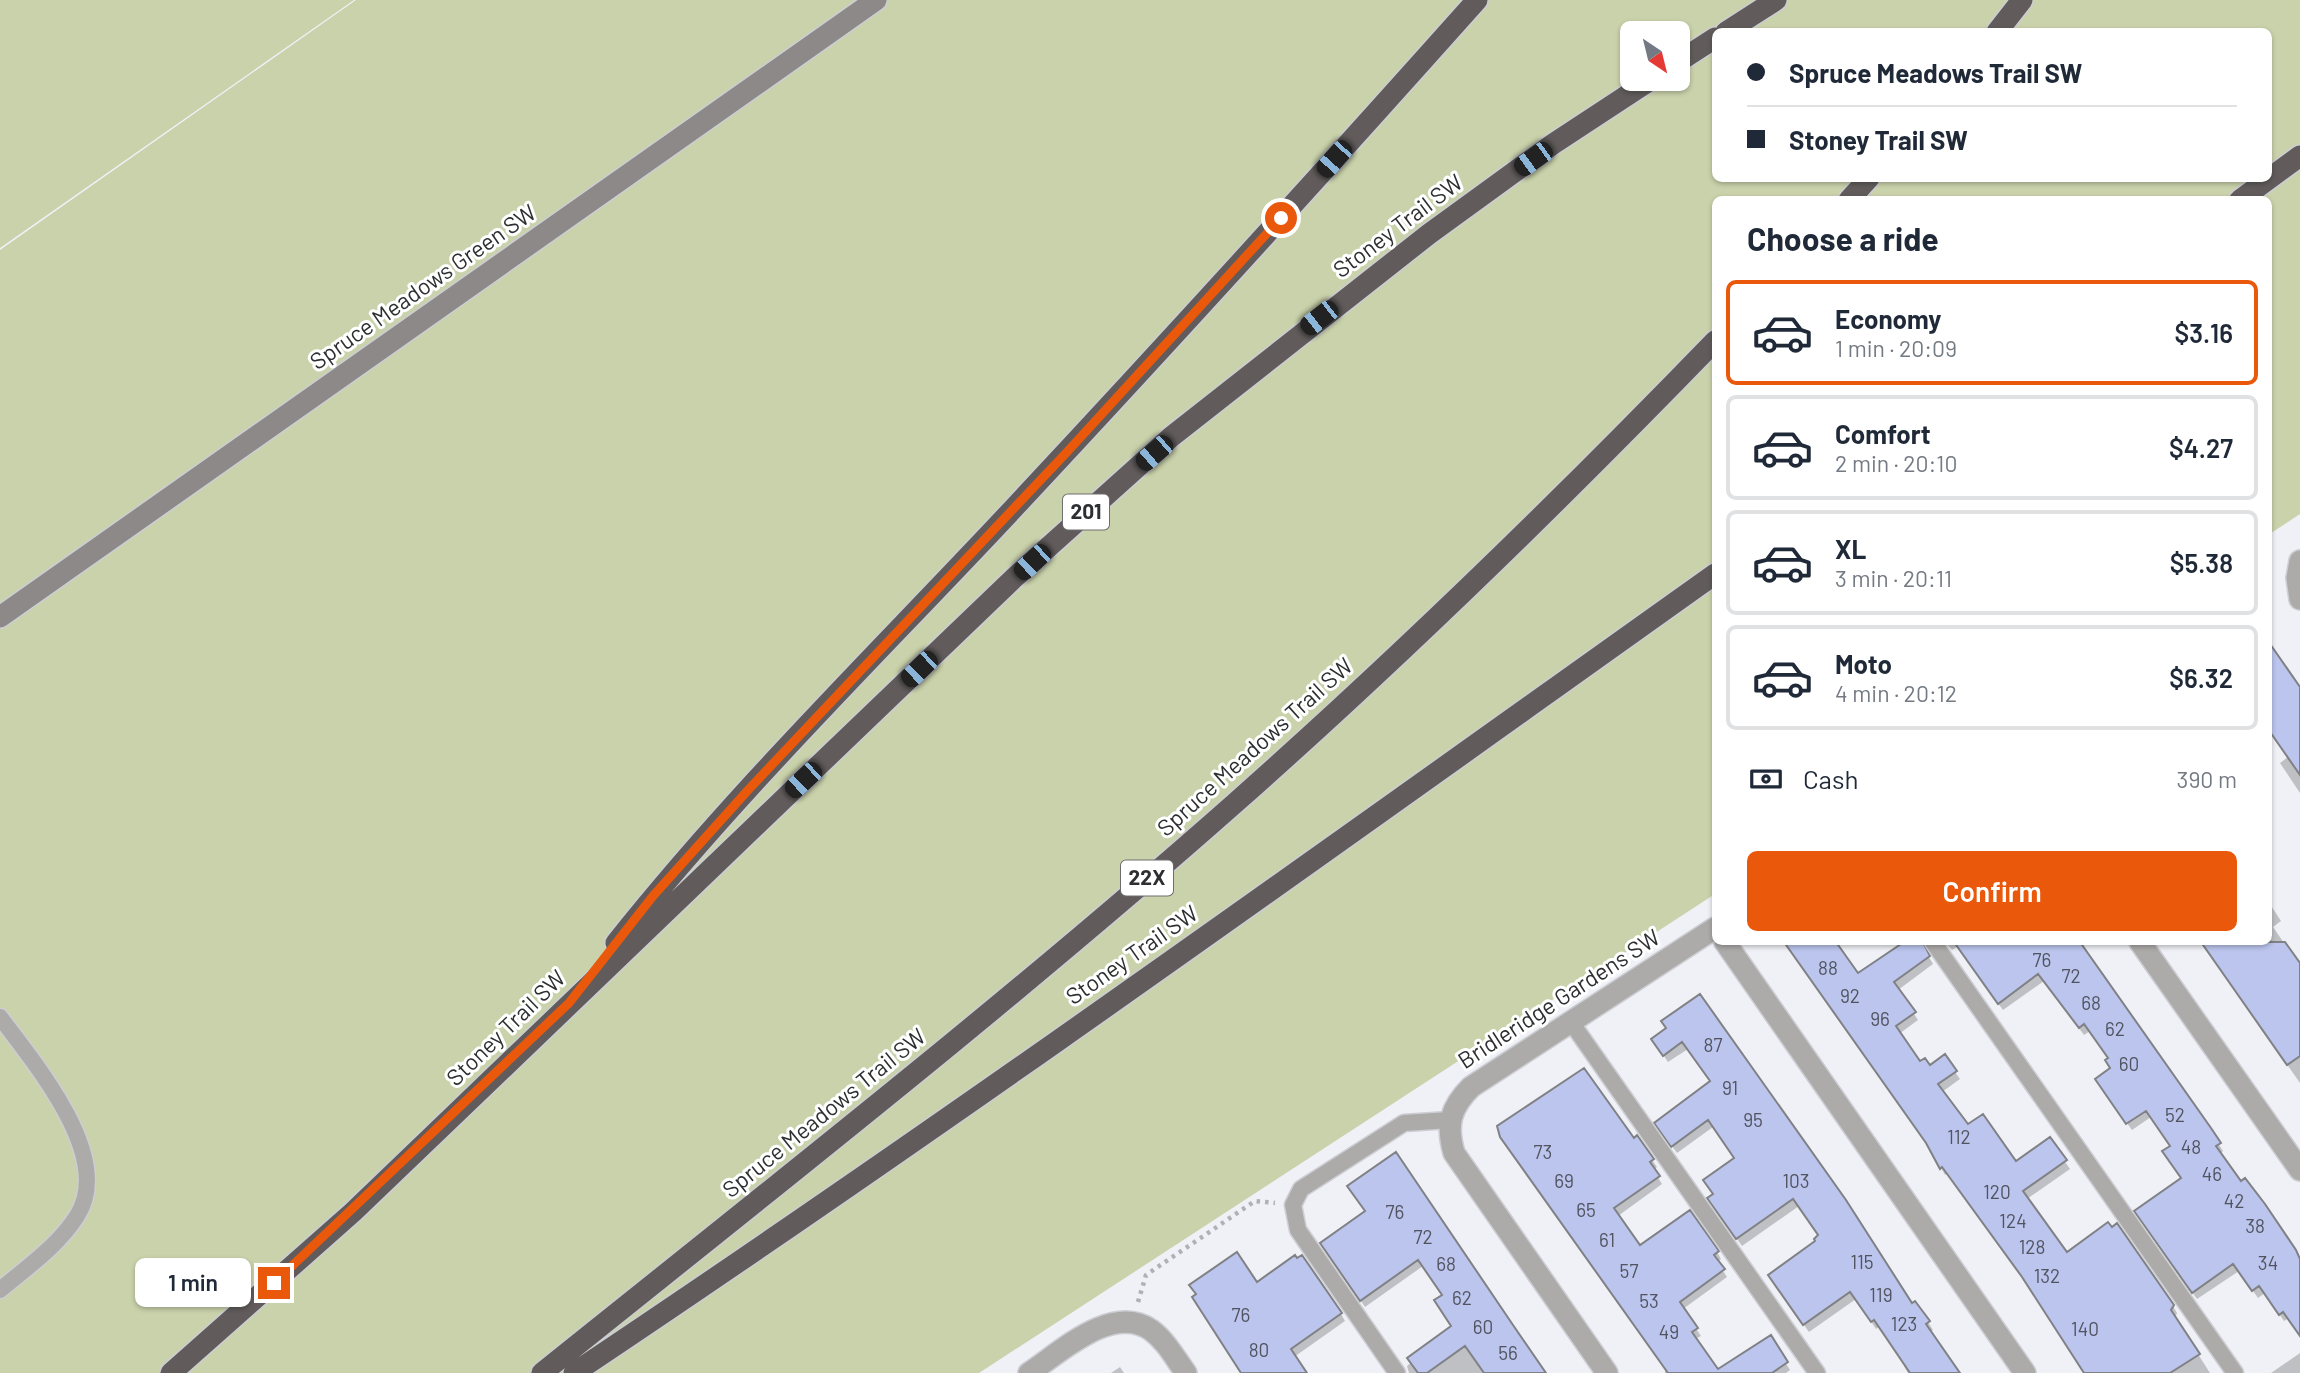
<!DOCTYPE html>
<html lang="en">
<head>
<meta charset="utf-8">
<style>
  :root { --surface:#fff; --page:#f2f2f3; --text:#1f2937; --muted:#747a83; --line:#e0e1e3; --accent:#ea580c }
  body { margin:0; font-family:Barlow,sans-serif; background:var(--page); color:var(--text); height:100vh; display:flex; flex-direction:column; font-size:26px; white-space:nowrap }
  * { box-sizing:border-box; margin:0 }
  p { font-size:23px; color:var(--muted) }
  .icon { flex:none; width:38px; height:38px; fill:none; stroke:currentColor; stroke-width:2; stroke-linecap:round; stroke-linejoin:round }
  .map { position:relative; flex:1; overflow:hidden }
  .side { position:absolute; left:1712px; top:196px; width:560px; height:749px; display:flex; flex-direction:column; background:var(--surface); border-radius:10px; box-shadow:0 2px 5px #0004 }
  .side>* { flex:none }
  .guide { position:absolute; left:1712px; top:28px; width:560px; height:154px; border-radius:10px; box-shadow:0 2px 5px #0004; display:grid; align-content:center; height:154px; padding:0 35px; background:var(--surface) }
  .needle { width:46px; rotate:145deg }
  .tools { position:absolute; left:1620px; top:21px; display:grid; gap:14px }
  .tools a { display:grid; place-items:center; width:70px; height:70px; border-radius:10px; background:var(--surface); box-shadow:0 2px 5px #0004; font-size:35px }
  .end { position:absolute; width:32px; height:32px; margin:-16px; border:9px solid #ea580c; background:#fff; box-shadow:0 0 0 4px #fff }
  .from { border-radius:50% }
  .bubble { position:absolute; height:49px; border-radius:10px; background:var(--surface); box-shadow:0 2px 5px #0004; font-size:23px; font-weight:600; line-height:49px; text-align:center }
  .car { position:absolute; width:21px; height:42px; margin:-21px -10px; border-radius:9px; box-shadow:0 0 5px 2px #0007; background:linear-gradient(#222 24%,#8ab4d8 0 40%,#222 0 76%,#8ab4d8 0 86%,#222 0) }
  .guide b { display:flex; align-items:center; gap:24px; height:66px; font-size:26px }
  .guide b+b { border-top:2px solid var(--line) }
  .guide i { width:18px; height:18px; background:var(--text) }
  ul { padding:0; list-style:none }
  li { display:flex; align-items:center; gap:21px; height:105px; margin:0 14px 10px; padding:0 21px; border:4px solid var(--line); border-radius:10px }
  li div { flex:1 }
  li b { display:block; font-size:26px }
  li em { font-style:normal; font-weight:600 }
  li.selected { border-color:var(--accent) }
  li>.icon { width:63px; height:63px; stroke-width:1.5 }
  h2 { padding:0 35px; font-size:32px; line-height:84px }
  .pay { display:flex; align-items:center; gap:18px; height:77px; padding:0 35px; font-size:26px }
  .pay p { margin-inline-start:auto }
  .action { display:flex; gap:14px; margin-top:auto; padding:14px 35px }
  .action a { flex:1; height:80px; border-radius:10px; background:var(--accent); color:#fff; font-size:28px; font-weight:600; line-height:80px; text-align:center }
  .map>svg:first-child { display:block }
  .green { fill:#cad2ab; fill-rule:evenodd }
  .shadow { fill:#0003 }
  .building { fill:#bbc5ed; stroke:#808185; stroke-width:2 }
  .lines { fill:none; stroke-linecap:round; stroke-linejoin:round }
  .lane-casing { stroke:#ccced3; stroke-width:19 }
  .street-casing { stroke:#ccced3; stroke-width:24 }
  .secondary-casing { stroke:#ccced3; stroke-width:24 }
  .highway-casing { stroke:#ccced3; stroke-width:24 }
  .path { stroke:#b0b1b6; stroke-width:4.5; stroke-dasharray:3.5 5; stroke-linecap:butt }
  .lane { stroke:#adabaa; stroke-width:16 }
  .street { stroke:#adabaa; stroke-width:21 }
  .secondary { stroke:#8c8988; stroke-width:21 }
  .highway { stroke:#615c5b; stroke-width:21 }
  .route { stroke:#ea580c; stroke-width:9 }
  .labels { text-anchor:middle; stroke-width:6; stroke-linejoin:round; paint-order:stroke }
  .number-label { font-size:19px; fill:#515460 }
  .shield { fill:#fff; stroke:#6d6d6f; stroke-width:2 }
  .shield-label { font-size:21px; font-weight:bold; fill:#2e2f31 }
  .street-label { font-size:23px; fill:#2e2f31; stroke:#fff }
</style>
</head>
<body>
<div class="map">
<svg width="2300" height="1373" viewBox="0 0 2300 1373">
  <rect width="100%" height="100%" fill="#eff1f6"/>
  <path class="green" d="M 0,0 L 354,0 L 0,248 Z
    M 356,0 L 2300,0 L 2300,514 L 2268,535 L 2268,200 L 1715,200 L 1715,894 L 979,1373 L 0,1373 L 0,250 ZM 1715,32 L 2268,32 L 2268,178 L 1715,178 ZM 1633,33 L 1678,33 L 1678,79 L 1633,79 Z"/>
  <path class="shadow" d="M 2268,645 L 2300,690 L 2300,793 L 2280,763 L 2288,757 L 2268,728 Z
    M 2268,901 L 2281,921 L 2273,927 L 2300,966 L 2300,1083 L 2201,942 L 2268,942 Z
    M 1787,942 L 1844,942 L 1837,946 L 1858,976 L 1907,942 L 1914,945 L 1919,942 L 1935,942 L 1927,944 L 1926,952 L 1933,964 L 1898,990 L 1918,1020 L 1899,1034 L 1920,1063 L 1955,1072 L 1960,1079 L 1942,1092 L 1968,1127 L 2016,1163 L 2049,1139 L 2070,1169 L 2027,1199 L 2066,1254 L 2173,1306 L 2177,1313 L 2175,1318 L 2210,1373 L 2085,1373 L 2028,1284 L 1948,1173 L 1945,1175 L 1931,1149 Z
    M 1945,942 L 2078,942 L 2209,1129 L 2223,1151 L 2220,1154 L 2300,1264 L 2300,1334 L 2289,1318 L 2284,1321 L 2265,1293 L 2258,1298 L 2239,1271 L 2197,1299 L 2141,1219 L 2183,1179 L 2172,1147 L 2151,1117 L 2132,1130 L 2101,1087 L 2112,1069 L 2110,1059 L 2090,1031 L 2084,1035 L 2044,981 L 2003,1010 L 1957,947 L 1952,950 Z
    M 1700,996 L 1911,1306 L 1928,1322 L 1933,1330 L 1929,1332 L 1957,1373 L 1908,1373 L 1904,1366 L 1906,1364 L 1880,1326 L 1876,1329 L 1856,1299 L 1809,1332 L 1774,1283 L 1820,1236 L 1799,1206 L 1742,1246 L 1714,1206 L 1715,1195 L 1736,1159 L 1713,1127 L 1677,1153 L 1661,1131 L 1712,1082 L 1688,1049 L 1668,1062 L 1658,1047 L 1668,1029 Z
    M 1637,1138 L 1657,1167 L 1653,1170 L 1662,1184 L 1618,1216 L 1640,1248 L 1717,1252 L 1721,1259 L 1717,1262 L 1727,1277 L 1683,1309 L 1701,1336 L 1695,1339 L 1717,1370 L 1770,1338 L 1790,1370 L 1786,1373 L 1665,1373 L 1665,1368 L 1506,1144 Z
    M 1367,1212 L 1546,1373 L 1409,1373 L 1407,1366 L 1453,1327 L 1444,1296 L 1423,1266 L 1365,1307 L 1326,1250 Z
    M 1256,1284 L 1341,1314 L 1345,1321 L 1294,1357 L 1305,1373 L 1242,1373 Z
    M 2300,1353 L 2300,1373 L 2271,1373 Z
    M 1120,1367 L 1124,1373 L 1111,1373 Z"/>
  <path class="building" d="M 2268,641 L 2300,687 L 2300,775 L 2268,729 Z
    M 1784,942 L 1836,942 L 1858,973 L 1904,942 L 1923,942 L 1930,956 L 1894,982 L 1916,1012 L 1896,1026 L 1920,1061 L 1925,1058 L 1930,1065 L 1945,1054 L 1957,1071 L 1938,1084 L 1968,1124 L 1983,1114 L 2016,1161 L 2050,1137 L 2067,1160 L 2023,1191 L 2067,1252 L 2108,1222 L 2112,1227 L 2117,1223 L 2174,1305 L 2171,1310 L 2200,1354 L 2170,1373 L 2084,1373 L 2022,1277 L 1942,1167 L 1940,1169 L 1926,1143 Z
    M 1954,942 L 2080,942 L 2211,1128 L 2221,1143 L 2216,1146 L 2241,1181 L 2245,1178 L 2265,1204 L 2296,1250 L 2300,1259 L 2300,1336 L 2283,1312 L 2279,1315 L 2259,1286 L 2252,1291 L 2233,1264 L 2192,1293 L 2134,1211 L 2181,1178 L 2162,1151 L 2170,1146 L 2146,1111 L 2126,1124 L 2095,1079 L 2110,1068 L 2105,1060 L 2108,1058 L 2084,1024 L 2079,1028 L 2038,974 L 1998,1004 Z
    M 2201,942 L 2285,942 L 2300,963 L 2300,1056 L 2287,1065 Z
    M 1700,994 L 1846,1200 L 1912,1303 L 1915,1301 L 1930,1321 L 1926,1324 L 1960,1373 L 1910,1373 L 1874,1320 L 1871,1322 L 1850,1292 L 1803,1325 L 1768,1275 L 1815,1241 L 1814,1239 L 1818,1235 L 1793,1199 L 1736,1239 L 1707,1198 L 1713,1194 L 1703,1180 L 1734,1158 L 1708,1120 L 1671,1147 L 1654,1123 L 1710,1081 L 1682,1042 L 1663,1056 L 1651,1039 L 1666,1028 L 1661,1021 Z
    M 1584,1068 L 1634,1138 L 1637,1135 L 1654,1159 L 1650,1162 L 1660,1176 L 1614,1208 L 1640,1245 L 1690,1210 L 1719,1251 L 1714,1255 L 1725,1269 L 1680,1302 L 1698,1328 L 1692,1332 L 1718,1369 L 1771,1335 L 1788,1362 L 1772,1373 L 1668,1373 L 1500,1137 L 1497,1126 Z
    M 1396,1152 L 1513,1325 L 1546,1373 L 1484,1373 L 1465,1346 L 1427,1373 L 1418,1373 L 1407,1358 L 1451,1326 L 1434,1300 L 1442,1295 L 1418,1260 L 1360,1301 L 1320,1243 L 1365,1211 L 1347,1186 Z
    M 1237,1252 L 1257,1282 L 1295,1255 L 1297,1258 L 1302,1255 L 1342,1313 L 1291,1349 L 1307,1373 L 1241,1373 L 1192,1297 L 1196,1294 L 1189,1285 Z"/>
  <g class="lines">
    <g class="lane-casing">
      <path id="lane" d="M 1933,942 L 2235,1373
        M 0,1017 C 34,1063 115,1157 77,1216 C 58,1246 26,1268 0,1290
        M 1571,1022 L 1817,1373
        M 1397,1373 L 1298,1230 L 1293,1205 L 1301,1189 L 1404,1123 L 1450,1120"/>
    </g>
    <g class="street-casing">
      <path id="street" d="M 2300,561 L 2297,578 L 2300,599
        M 1725,942 L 2025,1373
        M 2140,942 L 2300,1170
        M 1029,1373 C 1061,1352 1112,1303 1151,1330 C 1166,1341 1175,1358 1186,1373
        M 1607,1373 L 1454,1153 C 1446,1125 1450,1108 1471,1087 L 1715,928"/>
    </g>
    <g class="secondary-casing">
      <path id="secondary" d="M 0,617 L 876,0"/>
    </g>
    <g class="highway-casing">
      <path id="highway" d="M 1726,32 L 1776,0
        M 1997,32 L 2022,0
        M 1678,62 L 1715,38
        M 1849,200 L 1869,178
        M 2240,200 L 2300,156
        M 616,943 C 733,796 868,663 997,526 C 1159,353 1319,177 1477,0
        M 171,1373 L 353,1212 L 1014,578 L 1171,437 L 1429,234 L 1553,144 L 1652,79
        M 542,1373 C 775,1186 1010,1002 1234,804 C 1400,657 1560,501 1715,341
        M 574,1373 C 960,1115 1337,843 1715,574"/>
    </g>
    <path class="path" d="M 1138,1302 L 1146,1275 L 1255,1201 L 1275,1203"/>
    <use href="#lane" class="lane"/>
    <use href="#street" class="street"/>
    <use href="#secondary" class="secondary"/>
    <use href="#highway" class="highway"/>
  </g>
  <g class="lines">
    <path class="route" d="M 274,1283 L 569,1003 L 653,896 L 749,789 L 1067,452 L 1281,218"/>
  </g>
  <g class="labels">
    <g class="number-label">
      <text x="2042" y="967">76</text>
      <text x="1828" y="975">88</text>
      <text x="2071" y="983">72</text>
      <text x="1850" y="1003">92</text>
      <text x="2091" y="1010">68</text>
      <text x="1880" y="1026">96</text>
      <text x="2115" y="1036">62</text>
      <text x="1713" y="1052">87</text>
      <text x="2129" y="1071">60</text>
      <text x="1730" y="1095">91</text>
      <text x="2175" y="1122">52</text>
      <text x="1753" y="1127">95</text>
      <text x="1959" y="1144">112</text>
      <text x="2191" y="1154">48</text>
      <text x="1543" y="1159">73</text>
      <text x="2212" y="1181">46</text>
      <text x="1564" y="1188">69</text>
      <text x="1796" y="1188">103</text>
      <text x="1997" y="1199">120</text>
      <text x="2234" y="1208">42</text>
      <text x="1586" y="1217">65</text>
      <text x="1395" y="1219">76</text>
      <text x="2013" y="1228">124</text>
      <text x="2255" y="1233">38</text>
      <text x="1423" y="1244">72</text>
      <text x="1607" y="1247">61</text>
      <text x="2032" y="1254">128</text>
      <text x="1862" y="1269">115</text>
      <text x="2268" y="1270">34</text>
      <text x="1446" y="1271">68</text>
      <text x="1629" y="1278">57</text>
      <text x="2047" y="1283">132</text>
      <text x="1881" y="1302">119</text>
      <text x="1462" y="1305">62</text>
      <text x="1649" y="1308">53</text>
      <text x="1241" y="1322">76</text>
      <text x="1904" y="1331">123</text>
      <text x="1483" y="1334">60</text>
      <text x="2085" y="1336">140</text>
      <text x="1669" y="1339">49</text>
      <text x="1259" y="1357">80</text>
      <text x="1508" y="1360">56</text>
    </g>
    <g class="shield">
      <rect x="1063" y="494.5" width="46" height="35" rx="5"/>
      <rect x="1121" y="860.5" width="52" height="35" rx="5"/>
    </g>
    <g class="shield-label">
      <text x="1086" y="519">201</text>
      <text x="1147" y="885">22X</text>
    </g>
    <g class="street-label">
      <text transform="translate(1398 226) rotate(-37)" y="8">Stoney Trail SW</text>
      <text transform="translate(423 287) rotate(-35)" y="8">Spruce Meadows Green SW</text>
      <text transform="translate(1255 747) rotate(-42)" y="8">Spruce Meadows Trail SW</text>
      <text transform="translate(1132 955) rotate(-35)" y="8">Stoney Trail SW</text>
      <text transform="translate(1559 999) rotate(-33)" y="8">Bridleridge Gardens SW</text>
      <text transform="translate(506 1028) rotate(-44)" y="8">Stoney Trail SW</text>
      <text transform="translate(824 1113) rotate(-39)" y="8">Spruce Meadows Trail SW</text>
    </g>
  </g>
</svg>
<div class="tools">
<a><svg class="needle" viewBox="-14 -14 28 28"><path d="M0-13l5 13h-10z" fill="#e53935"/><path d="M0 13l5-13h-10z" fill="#747a83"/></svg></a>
</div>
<i class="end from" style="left:1281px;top:218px"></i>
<i class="end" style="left:274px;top:1283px"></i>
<div class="bubble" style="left:135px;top:1258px;width:116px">1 min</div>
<i class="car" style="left:1334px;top:159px;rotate:222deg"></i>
<i class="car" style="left:1533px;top:159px;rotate:234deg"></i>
<i class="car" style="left:1319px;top:318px;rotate:232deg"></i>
<i class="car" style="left:1154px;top:453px;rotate:229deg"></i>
<i class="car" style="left:1032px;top:562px;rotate:227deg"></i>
<i class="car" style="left:919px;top:669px;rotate:226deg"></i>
<i class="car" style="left:803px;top:780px;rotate:227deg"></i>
<div class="guide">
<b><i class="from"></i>Spruce Meadows Trail SW</b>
<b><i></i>Stoney Trail SW</b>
</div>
<section class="side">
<h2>Choose a ride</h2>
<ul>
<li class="selected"><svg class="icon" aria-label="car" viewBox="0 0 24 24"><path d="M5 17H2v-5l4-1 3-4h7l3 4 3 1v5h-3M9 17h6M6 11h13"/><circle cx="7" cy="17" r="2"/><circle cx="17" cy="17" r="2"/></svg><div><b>Economy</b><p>1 min · 20:09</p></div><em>$3.16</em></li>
<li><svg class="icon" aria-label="car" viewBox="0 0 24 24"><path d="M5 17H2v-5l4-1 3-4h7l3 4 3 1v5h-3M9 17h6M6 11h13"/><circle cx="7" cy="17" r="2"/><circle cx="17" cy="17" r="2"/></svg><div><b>Comfort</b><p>2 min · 20:10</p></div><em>$4.27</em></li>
<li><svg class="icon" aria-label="car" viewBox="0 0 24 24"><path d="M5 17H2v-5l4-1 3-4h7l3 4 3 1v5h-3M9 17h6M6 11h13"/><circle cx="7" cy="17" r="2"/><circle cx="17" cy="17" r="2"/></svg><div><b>XL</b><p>3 min · 20:11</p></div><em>$5.38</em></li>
<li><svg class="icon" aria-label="car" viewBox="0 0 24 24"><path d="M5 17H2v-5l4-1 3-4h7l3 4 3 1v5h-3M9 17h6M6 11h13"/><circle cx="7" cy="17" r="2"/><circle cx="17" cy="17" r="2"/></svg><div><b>Moto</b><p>4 min · 20:12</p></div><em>$6.32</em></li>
</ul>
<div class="pay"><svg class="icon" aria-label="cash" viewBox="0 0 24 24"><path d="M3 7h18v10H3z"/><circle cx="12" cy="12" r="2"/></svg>Cash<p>390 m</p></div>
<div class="action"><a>Confirm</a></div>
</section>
</div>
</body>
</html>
